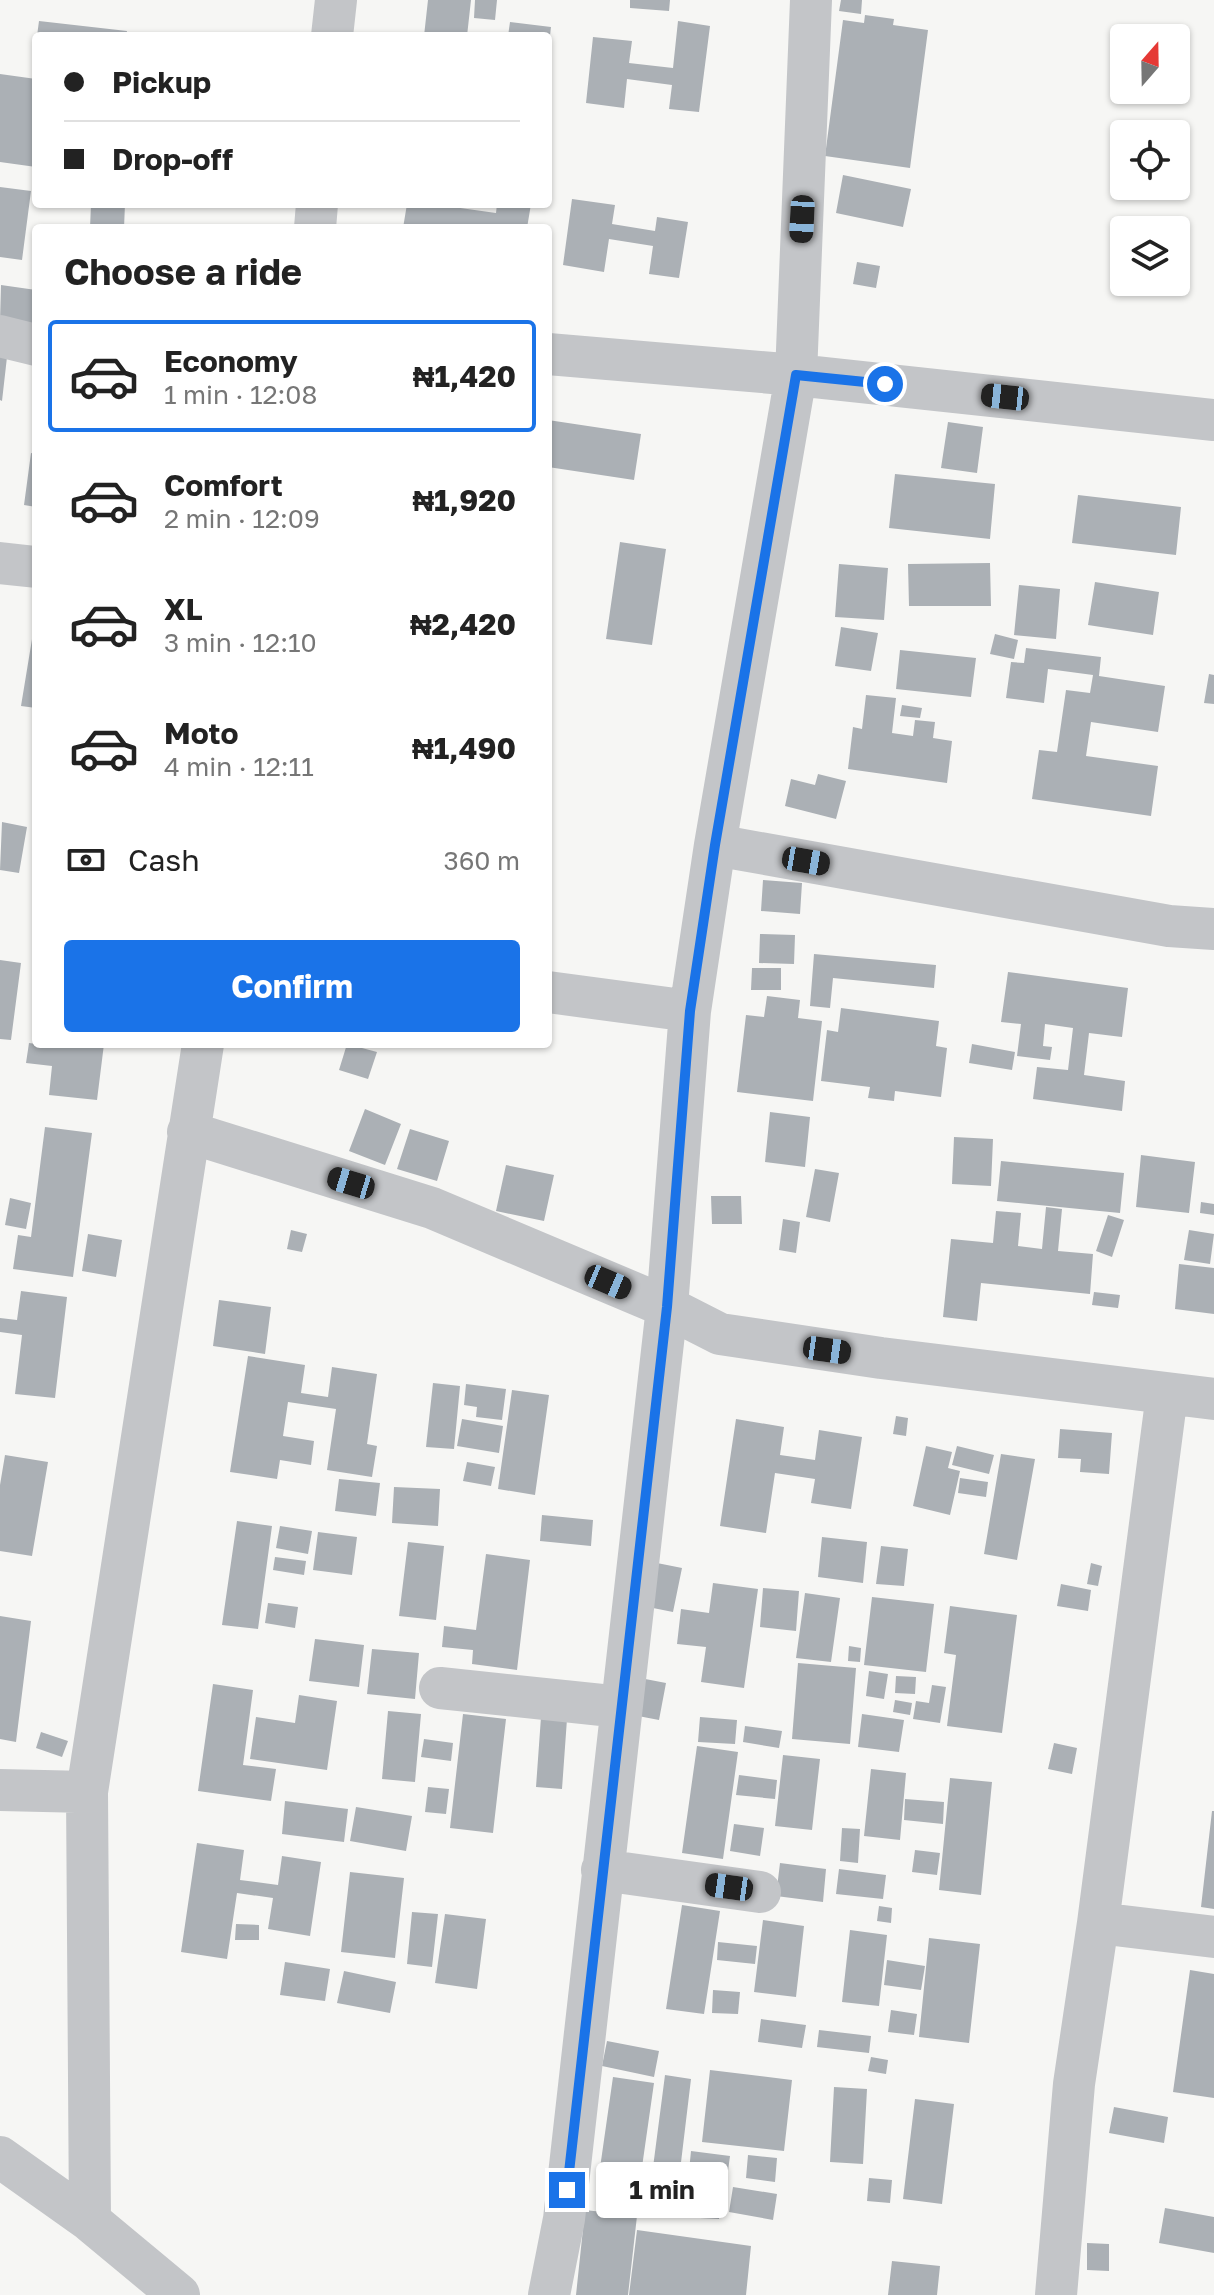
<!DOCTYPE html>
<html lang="en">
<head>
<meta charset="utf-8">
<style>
  :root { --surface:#fff; --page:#f6f6f6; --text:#222; --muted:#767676; --line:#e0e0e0; --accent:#1a73e8 }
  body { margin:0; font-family:"Golos Text",sans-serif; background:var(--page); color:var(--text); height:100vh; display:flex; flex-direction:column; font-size:30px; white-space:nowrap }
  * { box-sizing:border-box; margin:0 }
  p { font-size:26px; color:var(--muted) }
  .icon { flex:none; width:44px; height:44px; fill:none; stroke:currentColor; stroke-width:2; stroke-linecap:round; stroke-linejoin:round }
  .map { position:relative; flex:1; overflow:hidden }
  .drawer { position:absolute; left:32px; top:224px; width:520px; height:824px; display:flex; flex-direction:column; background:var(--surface); border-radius:8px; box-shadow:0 2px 6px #0004 }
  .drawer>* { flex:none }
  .hud { position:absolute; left:32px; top:32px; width:520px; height:176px; border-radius:8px; box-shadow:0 2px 6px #0004; display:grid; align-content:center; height:176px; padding:0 32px; background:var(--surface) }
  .needle { width:52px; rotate:20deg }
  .buttons { position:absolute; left:1110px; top:24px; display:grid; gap:16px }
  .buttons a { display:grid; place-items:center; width:80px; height:80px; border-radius:8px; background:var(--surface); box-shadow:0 2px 6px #0004; font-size:40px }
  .end { position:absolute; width:36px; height:36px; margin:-18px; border:10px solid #1a73e8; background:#fff; box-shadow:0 0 0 4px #fff }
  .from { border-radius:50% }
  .bubble { position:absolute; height:56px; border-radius:8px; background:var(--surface); box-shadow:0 2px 6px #0004; font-size:26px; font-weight:700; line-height:56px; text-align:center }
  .car { position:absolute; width:24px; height:48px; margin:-24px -12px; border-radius:10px; box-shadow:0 0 6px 2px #0007; background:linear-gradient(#222 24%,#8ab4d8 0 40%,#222 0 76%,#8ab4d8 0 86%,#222 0) }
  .hud b { display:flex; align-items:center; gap:28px; height:76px; font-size:30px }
  .hud b+b { border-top:2px solid var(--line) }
  .hud i { width:20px; height:20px; background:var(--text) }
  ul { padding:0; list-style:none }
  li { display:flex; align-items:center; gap:24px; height:112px; margin:0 16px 12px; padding:0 16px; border:4px solid transparent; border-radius:8px }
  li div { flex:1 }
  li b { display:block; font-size:30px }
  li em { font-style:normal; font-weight:700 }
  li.on { border-color:var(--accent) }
  li>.icon { width:72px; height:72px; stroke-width:1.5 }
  h2 { padding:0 32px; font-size:36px; line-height:96px }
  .pay { display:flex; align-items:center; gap:20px; height:88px; padding:0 32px; font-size:30px }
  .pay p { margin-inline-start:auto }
  .cta { display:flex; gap:16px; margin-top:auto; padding:16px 32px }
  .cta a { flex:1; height:92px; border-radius:8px; background:var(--accent); color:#fff; font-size:32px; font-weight:700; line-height:92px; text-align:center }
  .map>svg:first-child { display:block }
  .building { fill:#abb0b5 }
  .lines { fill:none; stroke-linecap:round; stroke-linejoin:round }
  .minor { stroke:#c3c5c8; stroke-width:42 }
  .route { stroke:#1a73e8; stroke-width:10 }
</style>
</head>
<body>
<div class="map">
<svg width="1214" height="2295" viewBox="0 0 1214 2295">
  <rect width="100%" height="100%" fill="#f6f6f4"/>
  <path class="building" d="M 428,0 L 471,0 L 467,36 L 424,36 Z
    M 475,0 L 497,0 L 495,20 L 474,18 Z
    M 630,0 L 670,0 L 669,11 L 630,8 Z
    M 841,0 L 862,0 L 861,14 L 839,11 Z
    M 865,15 L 894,19 L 893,25 L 928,30 L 910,168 L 825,156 L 843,20 L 864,23 Z
    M 39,21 L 127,31 L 126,36 L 37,36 Z
    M 678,21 L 710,26 L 699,112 L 669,109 L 672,85 L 627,79 L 624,108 L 586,103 L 593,37 L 632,41 L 629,63 L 673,68 Z
    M 510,22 L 551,27 L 550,36 L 508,36 Z
    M 0,74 L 36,79 L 36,167 L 0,162 Z
    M 843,175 L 911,189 L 903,227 L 836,213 Z
    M 0,187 L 31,191 L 22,260 L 0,257 Z
    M 572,199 L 615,205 L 612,224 L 655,231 L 657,217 L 688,222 L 679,278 L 649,274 L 653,246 L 609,239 L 604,272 L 563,265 Z
    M 91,204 L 125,204 L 124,228 L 90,228 Z
    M 407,204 L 446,204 L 446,206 L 496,213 L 497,204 L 531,204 L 527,228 L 403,228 Z
    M 857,262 L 880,266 L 876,288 L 853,284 Z
    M 1,285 L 36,290 L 34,326 L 0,321 Z
    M 0,356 L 7,357 L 2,401 L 0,400 Z
    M 548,420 L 641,434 L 634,480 L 548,467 Z
    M 948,422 L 983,427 L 977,473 L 941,468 Z
    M 31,453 L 36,454 L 36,507 L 24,505 Z
    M 895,474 L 995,484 L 990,539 L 889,528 Z
    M 1078,495 L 1181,507 L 1176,555 L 1072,543 Z
    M 620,542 L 666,549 L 652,645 L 606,639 Z
    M 990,563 L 991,606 L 909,606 L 908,564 Z
    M 839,564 L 888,568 L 884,620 L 835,617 Z
    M 1095,582 L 1159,592 L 1153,635 L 1088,625 Z
    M 1019,585 L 1060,589 L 1056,639 L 1014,635 Z
    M 34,627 L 36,627 L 36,708 L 21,706 Z
    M 841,627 L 878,633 L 871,671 L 835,666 Z
    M 995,634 L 1018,640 L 1014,659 L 990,654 Z
    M 1026,648 L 1101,657 L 1099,676 L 1165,686 L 1158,732 L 1091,722 L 1086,756 L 1158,766 L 1151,816 L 1032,799 L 1039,750 L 1057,752 L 1066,690 L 1090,693 L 1093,675 L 1048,669 L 1044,703 L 1006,698 L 1011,662 L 1024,663 Z
    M 900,650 L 976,658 L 971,697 L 896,689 Z
    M 1209,674 L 1214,675 L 1214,704 L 1204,703 Z
    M 866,695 L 896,698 L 892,733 L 913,736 L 915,720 L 935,722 L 933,738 L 952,741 L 947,783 L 848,769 L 853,727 L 862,729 Z
    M 902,705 L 922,708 L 920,718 L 900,716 Z
    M 818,774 L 846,781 L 836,819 L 785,806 L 791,779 L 815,785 Z
    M 2,822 L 27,827 L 19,873 L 0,870 Z
    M 763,880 L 802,883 L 800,914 L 761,911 Z
    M 760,934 L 795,935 L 794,964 L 759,963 Z
    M 814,954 L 936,965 L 934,988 L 833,978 L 830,1008 L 810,1006 Z
    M 0,960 L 21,963 L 11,1040 L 0,1039 Z
    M 752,968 L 781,968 L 781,990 L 751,990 Z
    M 1008,972 L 1128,988 L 1122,1037 L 1089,1033 L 1084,1075 L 1125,1081 L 1122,1111 L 1033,1099 L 1037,1067 L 1068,1070 L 1073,1028 L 1045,1024 L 1043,1046 L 1052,1047 L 1050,1060 L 1017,1056 L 1021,1024 L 1001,1022 Z
    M 767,996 L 800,1000 L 798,1018 L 822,1021 L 813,1101 L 737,1092 L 746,1015 L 764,1017 Z
    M 841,1008 L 939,1021 L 936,1046 L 947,1048 L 941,1097 L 895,1091 L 894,1101 L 868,1098 L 870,1087 L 821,1081 L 827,1030 L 838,1032 Z
    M 29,1043 L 60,1047 L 60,1044 L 104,1044 L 97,1100 L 49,1095 L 52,1066 L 26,1063 Z
    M 347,1044 L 377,1052 L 368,1079 L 339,1070 Z
    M 972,1044 L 1015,1052 L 1012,1070 L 969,1063 Z
    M 365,1109 L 401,1124 L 385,1165 L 349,1151 Z
    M 770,1112 L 810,1117 L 805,1167 L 765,1162 Z
    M 45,1127 L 92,1133 L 73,1277 L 13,1269 L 18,1235 L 31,1237 Z
    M 410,1129 L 449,1141 L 437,1181 L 397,1169 Z
    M 954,1137 L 993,1139 L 991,1186 L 952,1184 Z
    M 1141,1155 L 1195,1162 L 1189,1213 L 1136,1207 Z
    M 1001,1161 L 1124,1173 L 1120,1213 L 997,1201 Z
    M 506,1165 L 554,1175 L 544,1221 L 496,1211 Z
    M 815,1169 L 839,1173 L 830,1222 L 806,1217 Z
    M 711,1196 L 741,1196 L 742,1224 L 712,1224 Z
    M 10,1198 L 31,1203 L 26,1229 L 5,1225 Z
    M 1201,1202 L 1214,1204 L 1214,1215 L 1200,1213 Z
    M 1046,1207 L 1062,1209 L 1058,1251 L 1093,1254 L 1090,1294 L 981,1283 L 977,1321 L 943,1317 L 951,1239 L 993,1243 L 996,1211 L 1021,1213 L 1018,1246 L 1042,1249 Z
    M 1108,1215 L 1124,1220 L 1112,1257 L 1096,1251 Z
    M 783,1219 L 800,1222 L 796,1253 L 779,1250 Z
    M 291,1230 L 307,1234 L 302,1252 L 287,1249 Z
    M 1189,1230 L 1214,1234 L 1210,1264 L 1184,1260 Z
    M 88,1234 L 122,1240 L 116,1277 L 82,1271 Z
    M 1179,1264 L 1214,1268 L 1214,1314 L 1175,1309 Z
    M 21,1291 L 67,1297 L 55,1398 L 15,1394 L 22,1335 L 0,1332 L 0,1318 L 17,1320 Z
    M 1094,1292 L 1120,1295 L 1118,1308 L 1092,1305 Z
    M 219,1300 L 271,1307 L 265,1354 L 213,1346 Z
    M 248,1356 L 305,1365 L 301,1393 L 328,1397 L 332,1367 L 377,1374 L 367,1444 L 377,1446 L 372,1477 L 327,1470 L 336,1409 L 288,1402 L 283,1436 L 314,1441 L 311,1465 L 280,1460 L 277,1479 L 230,1472 Z
    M 433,1383 L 460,1386 L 454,1449 L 426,1447 Z
    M 466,1384 L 506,1389 L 502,1420 L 476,1417 L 477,1407 L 464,1405 Z
    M 512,1390 L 549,1395 L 535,1495 L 498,1489 Z
    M 896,1416 L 908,1418 L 906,1436 L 893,1434 Z
    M 462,1419 L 503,1426 L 499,1453 L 457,1446 Z
    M 736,1419 L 784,1427 L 780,1455 L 815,1460 L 819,1430 L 862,1437 L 851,1509 L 811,1503 L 815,1479 L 775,1473 L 766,1533 L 720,1526 Z
    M 1060,1429 L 1112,1433 L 1109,1474 L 1080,1472 L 1081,1459 L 1058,1458 Z
    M 926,1446 L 952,1452 L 948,1468 L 960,1471 L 950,1515 L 913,1506 Z
    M 957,1446 L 994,1455 L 989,1474 L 952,1465 Z
    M 1001,1454 L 1035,1459 L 1017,1560 L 984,1554 Z
    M 5,1455 L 48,1462 L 32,1556 L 0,1551 L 0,1485 Z
    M 467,1462 L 495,1467 L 491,1486 L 463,1481 Z
    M 960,1478 L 988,1482 L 986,1497 L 958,1493 Z
    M 339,1479 L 380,1483 L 376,1516 L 335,1511 Z
    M 394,1487 L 440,1489 L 438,1526 L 392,1523 Z
    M 542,1515 L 593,1520 L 591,1546 L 540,1541 Z
    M 237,1521 L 272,1526 L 258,1629 L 222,1625 Z
    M 280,1526 L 312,1531 L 308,1554 L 276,1548 Z
    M 318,1532 L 357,1537 L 352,1575 L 313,1570 Z
    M 822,1537 L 867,1542 L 863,1583 L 818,1577 Z
    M 408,1542 L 444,1546 L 436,1620 L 399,1616 Z
    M 881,1546 L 908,1549 L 904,1586 L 876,1584 Z
    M 486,1554 L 530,1560 L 517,1670 L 472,1664 L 473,1650 L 442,1647 L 444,1626 L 476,1630 Z
    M 275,1557 L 306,1561 L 304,1575 L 273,1570 Z
    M 657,1563 L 682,1568 L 673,1612 L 648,1607 Z
    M 1091,1563 L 1102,1566 L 1098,1586 L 1087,1584 Z
    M 713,1583 L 758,1589 L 744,1688 L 701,1682 L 706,1647 L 677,1644 L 681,1609 L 709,1613 Z
    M 1061,1584 L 1091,1590 L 1088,1611 L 1057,1606 Z
    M 763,1588 L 799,1591 L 796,1631 L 760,1627 Z
    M 805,1593 L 840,1598 L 831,1662 L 796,1658 Z
    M 872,1597 L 934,1604 L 926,1672 L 864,1665 Z
    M 268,1603 L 298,1607 L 295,1628 L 265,1623 Z
    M 950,1606 L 1017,1615 L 1002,1733 L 947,1726 L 956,1655 L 944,1653 Z
    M 0,1616 L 31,1621 L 16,1742 L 0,1739 Z
    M 315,1639 L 364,1645 L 359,1687 L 309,1681 Z
    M 849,1646 L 861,1648 L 860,1662 L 848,1661 Z
    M 372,1649 L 419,1653 L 415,1699 L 367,1694 Z
    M 798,1663 L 856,1668 L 850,1744 L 792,1739 Z
    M 869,1671 L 888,1674 L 884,1699 L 866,1696 Z
    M 896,1676 L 916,1677 L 915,1694 L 895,1693 Z
    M 640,1678 L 666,1683 L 659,1720 L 633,1715 Z
    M 213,1684 L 253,1690 L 243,1765 L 276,1769 L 271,1801 L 198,1791 Z
    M 932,1685 L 946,1687 L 940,1723 L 913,1719 L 916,1701 L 929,1703 Z
    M 299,1695 L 337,1701 L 327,1770 L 250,1759 L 256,1717 L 295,1723 Z
    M 895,1700 L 912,1703 L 910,1715 L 893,1712 Z
    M 388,1711 L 421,1714 L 415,1782 L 382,1779 Z
    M 463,1714 L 506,1719 L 493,1833 L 450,1828 Z
    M 862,1714 L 904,1720 L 899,1752 L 858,1747 Z
    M 541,1717 L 567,1719 L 562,1789 L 536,1787 Z
    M 700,1717 L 737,1720 L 735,1744 L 698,1742 Z
    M 745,1726 L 782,1731 L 779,1748 L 743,1742 Z
    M 41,1732 L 68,1741 L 62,1757 L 36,1748 Z
    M 424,1739 L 453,1743 L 451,1761 L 421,1757 Z
    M 1054,1743 L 1077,1748 L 1072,1774 L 1048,1769 Z
    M 697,1746 L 738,1752 L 723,1859 L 682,1853 Z
    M 783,1755 L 820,1759 L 812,1830 L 775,1826 Z
    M 871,1769 L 906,1773 L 900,1840 L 864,1836 Z
    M 739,1775 L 777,1780 L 775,1799 L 736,1795 Z
    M 950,1778 L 992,1782 L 981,1895 L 939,1890 Z
    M 428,1787 L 449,1789 L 446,1814 L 425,1812 Z
    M 905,1799 L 944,1802 L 943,1824 L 904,1820 Z
    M 285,1801 L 348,1809 L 344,1842 L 282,1834 Z
    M 356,1807 L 412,1816 L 406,1851 L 350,1841 Z
    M 1212,1811 L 1214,1811 L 1214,1909 L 1201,1907 Z
    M 734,1824 L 764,1828 L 760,1856 L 730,1851 Z
    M 842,1828 L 860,1829 L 858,1863 L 840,1861 Z
    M 197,1843 L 244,1850 L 240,1880 L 278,1885 L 282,1856 L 321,1862 L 310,1936 L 268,1929 L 273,1898 L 237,1893 L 227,1959 L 181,1952 Z
    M 915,1850 L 940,1853 L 937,1875 L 912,1872 Z
    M 780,1863 L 826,1869 L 823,1902 L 776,1896 Z
    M 839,1869 L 886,1875 L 883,1899 L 836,1894 Z
    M 350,1872 L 404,1878 L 395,1958 L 341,1952 Z
    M 682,1905 L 720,1911 L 704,2014 L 666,2009 Z
    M 879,1906 L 892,1908 L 891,1923 L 877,1921 Z
    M 412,1912 L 438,1914 L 432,1967 L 407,1964 Z
    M 445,1914 L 486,1919 L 477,1989 L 435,1983 Z
    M 763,1920 L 804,1926 L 796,1997 L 754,1992 Z
    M 236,1924 L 259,1925 L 259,1940 L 235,1940 Z
    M 850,1930 L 887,1935 L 879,2006 L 842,2002 Z
    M 929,1938 L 980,1944 L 969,2043 L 919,2037 Z
    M 718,1942 L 757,1946 L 755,1964 L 717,1960 Z
    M 887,1960 L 925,1966 L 921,1990 L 884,1985 Z
    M 285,1962 L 330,1969 L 325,2001 L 280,1995 Z
    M 1190,1970 L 1214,1974 L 1214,2098 L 1173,2092 Z
    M 344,1971 L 396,1982 L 390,2013 L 337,2003 Z
    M 713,1990 L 740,1992 L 738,2014 L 712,2013 Z
    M 891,2010 L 917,2014 L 914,2035 L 888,2032 Z
    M 761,2019 L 806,2025 L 802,2048 L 758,2042 Z
    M 819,2030 L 871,2036 L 869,2053 L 817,2047 Z
    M 607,2041 L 659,2051 L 654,2077 L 602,2066 Z
    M 871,2057 L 888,2060 L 886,2074 L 868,2071 Z
    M 710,2070 L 792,2080 L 784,2151 L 702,2142 Z
    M 665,2075 L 691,2079 L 679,2179 L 652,2175 Z
    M 613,2077 L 654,2083 L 639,2188 L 598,2182 Z
    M 834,2087 L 867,2089 L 863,2164 L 830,2162 Z
    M 915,2099 L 954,2104 L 942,2204 L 903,2199 Z
    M 1114,2107 L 1168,2117 L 1164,2143 L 1109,2133 Z
    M 691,2151 L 730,2156 L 726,2186 L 688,2181 Z
    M 748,2155 L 777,2158 L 775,2182 L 746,2178 Z
    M 869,2178 L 892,2180 L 890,2203 L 867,2201 Z
    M 646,2184 L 660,2184 L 660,2196 L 646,2196 Z
    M 669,2184 L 722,2189 L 719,2219 L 700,2218 L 702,2205 L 684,2203 L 684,2211 L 667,2209 Z
    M 733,2187 L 777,2194 L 773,2220 L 729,2212 Z
    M 1165,2208 L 1214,2217 L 1214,2253 L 1159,2243 Z
    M 585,2210 L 637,2216 L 628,2295 L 576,2295 Z
    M 637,2230 L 751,2246 L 746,2295 L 629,2295 Z
    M 1087,2243 L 1109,2244 L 1109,2271 L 1087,2270 Z
    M 892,2261 L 940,2266 L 937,2295 L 888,2295 Z"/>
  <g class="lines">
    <path class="minor" d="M 332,36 L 336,0
      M 315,228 L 317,204
      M 0,336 L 36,345
      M 548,354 L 796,375 L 1214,420
      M 0,563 L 36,567
      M 715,845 L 1169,926 L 1214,929
      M 548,992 L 690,1011
      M 188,1132 L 432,1208 L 667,1307 L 720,1334 L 881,1358 L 1214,1399
      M 440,1688 L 621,1707
      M 0,1790 L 87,1792
      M 602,1870 L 760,1892
      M 1098,1923 L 1214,1937
      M 0,2157 L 90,2221 L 179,2295
      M 90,2221 L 87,1792 L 203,1044
      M 549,2295 L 564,2219 L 667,1307 L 690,1011 L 715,845 L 796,375 L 811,0
      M 1056,2295 L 1074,2084 L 1098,1923 L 1167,1394"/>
  </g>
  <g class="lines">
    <path class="route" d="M 567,2190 L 667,1307 L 690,1011 L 715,845 L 796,375 L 885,384"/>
  </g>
</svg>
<div class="buttons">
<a><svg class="needle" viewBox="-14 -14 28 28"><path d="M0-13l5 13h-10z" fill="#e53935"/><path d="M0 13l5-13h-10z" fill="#767676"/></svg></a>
<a><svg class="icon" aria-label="locate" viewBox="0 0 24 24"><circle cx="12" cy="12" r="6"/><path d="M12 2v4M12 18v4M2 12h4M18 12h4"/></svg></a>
<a><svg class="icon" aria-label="layers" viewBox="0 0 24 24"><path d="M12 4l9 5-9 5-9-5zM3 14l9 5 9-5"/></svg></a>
</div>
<i class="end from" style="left:885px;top:384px"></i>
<i class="end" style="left:567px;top:2190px"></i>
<div class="bubble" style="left:596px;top:2162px;width:132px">1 min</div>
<i class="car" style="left:802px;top:219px;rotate:183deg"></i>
<i class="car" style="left:1005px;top:397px;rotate:276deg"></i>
<i class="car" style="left:806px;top:861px;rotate:100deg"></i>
<i class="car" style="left:351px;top:1183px;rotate:287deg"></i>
<i class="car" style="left:608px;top:1282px;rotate:113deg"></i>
<i class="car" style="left:827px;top:1350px;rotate:98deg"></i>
<i class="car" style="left:729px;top:1887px;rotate:278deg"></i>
<div class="hud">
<b><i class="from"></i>Pickup</b>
<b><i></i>Drop-off</b>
</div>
<section class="drawer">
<h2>Choose a ride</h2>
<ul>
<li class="on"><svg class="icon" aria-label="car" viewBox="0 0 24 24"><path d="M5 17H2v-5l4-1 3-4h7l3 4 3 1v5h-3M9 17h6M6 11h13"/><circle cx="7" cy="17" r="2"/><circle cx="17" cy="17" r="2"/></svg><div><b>Economy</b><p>1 min · 12:08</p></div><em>₦1,420</em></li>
<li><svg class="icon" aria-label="car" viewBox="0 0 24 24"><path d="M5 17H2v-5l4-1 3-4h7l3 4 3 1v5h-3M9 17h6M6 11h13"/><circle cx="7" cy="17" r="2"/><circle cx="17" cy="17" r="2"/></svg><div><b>Comfort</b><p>2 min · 12:09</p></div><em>₦1,920</em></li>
<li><svg class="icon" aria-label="car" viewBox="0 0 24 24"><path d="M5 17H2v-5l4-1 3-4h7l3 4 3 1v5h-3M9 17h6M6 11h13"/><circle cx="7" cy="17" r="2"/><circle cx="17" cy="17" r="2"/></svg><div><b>XL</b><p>3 min · 12:10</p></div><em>₦2,420</em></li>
<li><svg class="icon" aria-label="car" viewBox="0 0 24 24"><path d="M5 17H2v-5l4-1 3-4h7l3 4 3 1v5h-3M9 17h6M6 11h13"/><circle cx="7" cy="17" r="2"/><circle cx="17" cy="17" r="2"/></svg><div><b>Moto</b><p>4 min · 12:11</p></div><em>₦1,490</em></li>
</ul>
<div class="pay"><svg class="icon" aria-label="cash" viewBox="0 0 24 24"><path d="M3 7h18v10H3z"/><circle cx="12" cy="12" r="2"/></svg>Cash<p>360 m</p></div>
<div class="cta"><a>Confirm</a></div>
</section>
</div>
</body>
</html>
